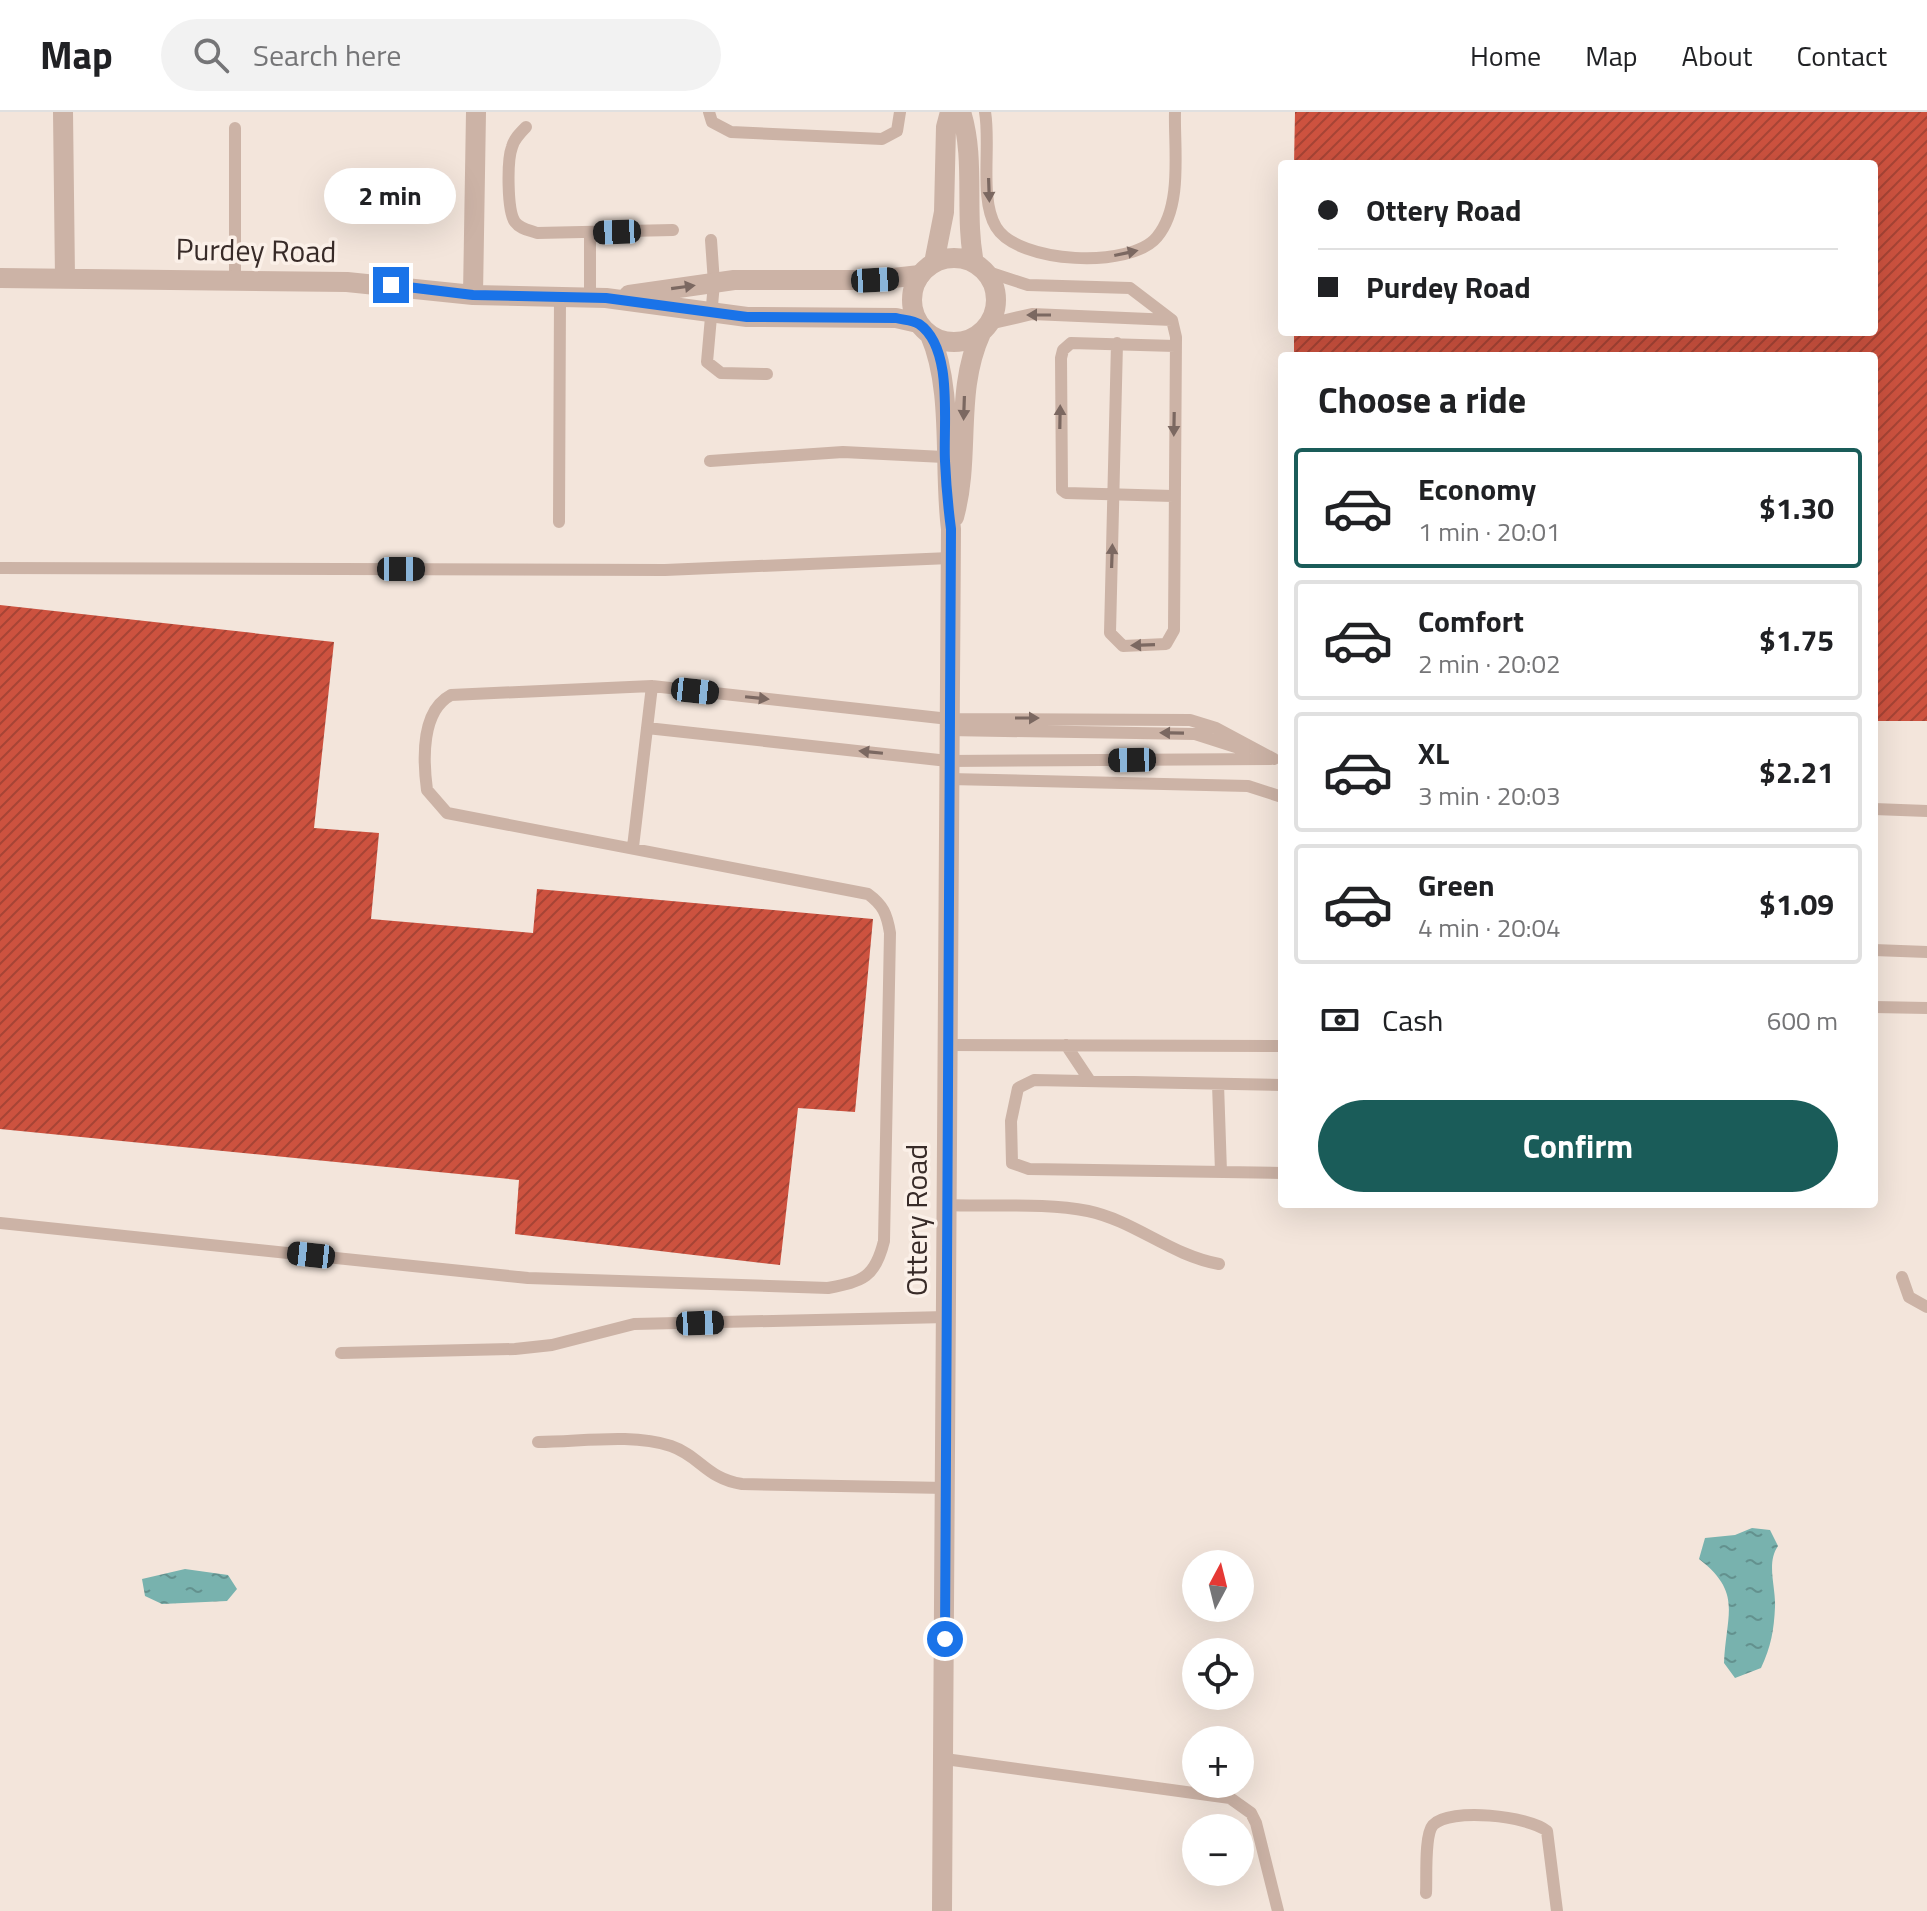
<!DOCTYPE html>
<html lang="en">
<head>
<meta charset="utf-8">
<style>
  :root { --surface:#fff; --page:#f2f2f2; --text:#202124; --muted:#757577; --line:#e0e0e0; --accent:#1a5c59 }
  body { margin:0; font-family:"Titillium Web",sans-serif; background:var(--page); color:var(--text); height:100vh; display:flex; flex-direction:column; font-size:30px; white-space:nowrap }
  * { box-sizing:border-box; margin:0 }
  p { font-size:26px; color:var(--muted) }
  .icon { flex:none; width:44px; height:44px; fill:none; stroke:currentColor; stroke-width:2; stroke-linecap:round; stroke-linejoin:round }
  .map { position:relative; flex:1; overflow:hidden }
  .panel { position:absolute; left:1278px; top:240px; width:600px; height:856px; display:flex; flex-direction:column; background:var(--surface); border-radius:8px; box-shadow:0 8px 32px #0002 }
  .panel>* { flex:none }
  .hud { position:absolute; left:1278px; top:48px; width:600px; height:176px; border-radius:8px; box-shadow:0 8px 32px #0002; display:grid; align-content:center; height:176px; padding:0 40px; background:var(--surface) }
  .needle { width:52px; rotate:7deg }
  .buttons { position:absolute; left:1182px; top:1438px; display:grid; gap:16px }
  .buttons a { display:grid; place-items:center; width:72px; height:72px; border-radius:50%; background:var(--surface); box-shadow:0 8px 32px #0002; font-size:40px }
  .end { position:absolute; width:36px; height:36px; margin:-18px; border:10px solid #1a73e8; background:#fff; box-shadow:0 0 0 4px #fff }
  .from { border-radius:50% }
  .bubble { position:absolute; height:56px; border-radius:28px; background:var(--surface); box-shadow:0 8px 32px #0002; font-size:26px; font-weight:700; line-height:56px; text-align:center }
  .car { position:absolute; width:24px; height:48px; margin:-24px -12px; border-radius:10px; box-shadow:0 0 6px 2px #0007; background:linear-gradient(#222 24%,#8ab4d8 0 40%,#222 0 76%,#8ab4d8 0 86%,#222 0) }
  .hud b { display:flex; align-items:center; gap:28px; height:76px; font-size:30px }
  .hud b+b { border-top:2px solid var(--line) }
  .hud i { width:20px; height:20px; background:var(--text) }
  ul { padding:0; list-style:none }
  li { display:flex; align-items:center; gap:24px; height:120px; margin:0 16px 12px; padding:0 24px; border:4px solid var(--line); border-radius:8px }
  li div { flex:1 }
  li b { display:block; font-size:30px }
  li em { font-style:normal; font-weight:700 }
  li.active { border-color:var(--accent) }
  li>.icon { width:72px; height:72px; stroke-width:1.5 }
  h2 { padding:0 40px; font-size:36px; line-height:96px }
  .pay { display:flex; align-items:center; gap:20px; height:88px; padding:0 40px; font-size:30px }
  .pay p { margin-inline-start:auto }
  .primary-button { display:flex; gap:16px; margin-top:auto; padding:16px 40px }
  .primary-button a { flex:1; height:92px; border-radius:48px; background:var(--accent); color:#fff; font-size:32px; font-weight:700; line-height:92px; text-align:center }
  header { display:flex; align-items:center; gap:48px; box-sizing:border-box; height:112px; padding:0 40px; background:var(--surface); border-bottom:2px solid var(--line) }
  header strong { font-size:38px }
  nav { display:flex; gap:44px; margin-inline-start:auto; font-size:28px }
  .search { width:560px; height:72px; background:var(--page); display:flex; align-items:center; gap:20px; box-sizing:border-box; padding:0 28px; border-radius:44px; color:var(--muted); font-size:30px }
  .map>svg:first-child { display:block }
  .water { fill:url(#water-ripples) }
  .building { fill:url(#building-hatch) }
  .lines { fill:none; stroke-linecap:round; stroke-linejoin:round }
  .service { stroke:#ccb3a6; stroke-width:12 }
  .minor { stroke:#ccb3a6; stroke-width:20 }
  .tertiary { stroke:#ccb3a6; stroke-width:20 }
  .oneway { fill:#7b6861 }
  .route { stroke:#1a73e8; stroke-width:10 }
  .labels { text-anchor:middle; stroke-width:7; stroke-linejoin:round; paint-order:stroke }
  .street-label { font-size:30px; fill:#382b28; stroke:#fbf0e8 }
</style>
</head>
<body>
<header>
<strong>Map</strong>
<div class="search"><svg class="icon" aria-label="search" viewBox="0 0 24 24"><circle cx="10" cy="10" r="6"/><path d="M15 15l6 6"/></svg>Search here</div>
<nav><a>Home</a><a>Map</a><a>About</a><a>Contact</a></nav>
</header>
<div class="map">
<svg width="1927" height="1799" viewBox="0 0 1927 1799">
  <defs>
    <pattern id="water-ripples" width="26" height="14" patternUnits="userSpaceOnUse" patternTransform="scale(2)"><rect width="26" height="14" fill="#78b2ae"/><path d="M2 4q2-2 4 0t4 0M15 11q2-2 4 0t4 0" fill="none" stroke="#63918e"/></pattern>
    <pattern id="building-hatch" width="6" height="6" patternUnits="userSpaceOnUse" patternTransform="scale(2)"><rect width="6" height="6" fill="#cd523f"/><path d="M-1 1l2-2M0 6l6-6M5 7l2-2" fill="none" stroke="#a74435"/></pattern>
  </defs>
  <rect width="100%" height="100%" fill="#f3e5db"/>
  <path class="water" d="M 1752,1416 L 1770,1418 L 1778,1434 C 1766,1451 1776,1475 1775,1495 C 1774,1518 1771,1535 1761,1556 L 1735,1566 L 1724,1551 C 1726,1502 1743,1481 1699,1447 L 1705,1426 L 1735,1423 Z
    M 185,1457 L 228,1463 L 237,1477 L 227,1489 L 162,1492 L 145,1484 L 142,1467 Z"/>
  <path class="building" d="M 1295,0 L 1927,0 L 1927,609 L 1874,609 L 1874,244 L 1294,244 L 1294,220 L 1874,220 L 1874,52 L 1294,52 Z
    M 0,493 L 334,530 L 314,716 L 379,721 L 371,807 L 533,821 L 537,777 L 873,807 L 855,1000 L 798,996 L 780,1153 L 515,1122 L 519,1068 L 0,1017 Z"/>
  <g class="lines">
    <path class="service" d="M 709,0 L 712,10 L 731,20 L 882,27 L 897,19 L 900,0
      M 985,0 C 991,33 979,87 996,115 C 1018,152 1131,157 1157,125 C 1183,94 1174,37 1175,0
      M 526,15 C 520,21 514,27 512,35 C 507,48 507,99 515,110 C 520,117 529,118 537,121 L 673,118
      M 235,16 L 235,169
      M 590,121 L 590,186
      M 711,128 L 714,171 L 707,250 L 721,261 L 767,262
      M 985,159 L 1028,173 L 1130,176 L 1172,208 L 1176,225 L 1174,518 L 1166,532 L 1123,534 L 1110,521 L 1117,231
      M 989,212 L 1032,202 L 1172,208
      M 710,349 L 843,340 L 944,345
      M 1173,384 L 1066,381 L 1062,378 L 1061,246 L 1063,238 L 1071,231 L 1175,234
      M 559,410 L 560,185
      M 0,456 L 665,458 L 950,446
      M 647,616 L 948,649 L 1271,647
      M 948,618 L 1195,622 L 1245,638
      M 949,667 L 1248,674 L 1282,685
      M 1874,697 L 1927,699
      M 633,735 L 652,574
      M 1874,838 L 1927,840
      M 1874,895 L 1927,896
      M 948,933 L 1282,934
      M 1066,933 L 1090,969
      M 1218,972 L 1221,1060
      M 1282,973 L 1034,968 L 1018,976 L 1011,1009 L 1012,1051 L 1029,1057 L 1282,1061
      M 947,1093 C 992,1095 1044,1090 1088,1099 C 1135,1109 1170,1143 1219,1152
      M 0,1111 L 528,1166 L 828,1176 C 863,1169 875,1166 884,1129 L 890,821 C 887,802 883,793 868,782 L 447,701 L 427,678 C 423,648 421,599 451,583 L 652,574 L 949,607 L 1190,608 L 1216,616 L 1274,647
      M 1902,1165 L 1909,1185 L 1927,1195
      M 341,1241 L 515,1237 L 552,1233 L 634,1212 L 947,1205
      M 538,1330 C 580,1330 631,1321 671,1334 C 700,1344 707,1367 742,1372 L 946,1376
      M 945,1647 L 1230,1686 L 1251,1701 L 1256,1711 L 1278,1799
      M 1426,1781 C 1427,1767 1424,1723 1433,1713 C 1450,1695 1529,1704 1547,1719 L 1557,1799"/>
    <path class="minor" d="M 63,0 L 65,166
      M 0,166 L 347,170 L 473,183 L 606,186 L 747,205 L 896,206 L 918,211
      M 473,183 L 476,0
      M 629,183 L 734,168 L 875,168 L 920,163"/>
    <path class="tertiary" d="M 961,0 C 976,47 964,102 974,151
      M912 188a42 42 0 1 1 84 0a42 42 0 1 1-84 0Z
      M 934,151 L 944,100 L 946,15 L 950,0
      M 930,223 C 954,278 943,355 951,417 L 942,1799
      M 954,405 C 971,344 954,280 981,221"/>
  </g>
  <defs><path id="oneway-solid" d="M-6-.8H1V-3.2L6.5 0L1 3.2V.8H-6Z" transform="scale(2)"/></defs>
  <g class="oneway">
    <use href="#oneway-solid" transform="translate(989 78) rotate(88)"/>
    <use href="#oneway-solid" transform="translate(1126 141) rotate(-12)"/>
    <use href="#oneway-solid" transform="translate(683 175) rotate(-8)"/>
    <use href="#oneway-solid" transform="translate(1039 203) rotate(-180)"/>
    <use href="#oneway-solid" transform="translate(964 296) rotate(92)"/>
    <use href="#oneway-solid" transform="translate(1060 305) rotate(-89)"/>
    <use href="#oneway-solid" transform="translate(1174 312) rotate(91)"/>
    <use href="#oneway-solid" transform="translate(1112 444) rotate(-88)"/>
    <use href="#oneway-solid" transform="translate(1143 533) rotate(178)"/>
    <use href="#oneway-solid" transform="translate(757 586) rotate(6)"/>
    <use href="#oneway-solid" transform="translate(1027 606)"/>
    <use href="#oneway-solid" transform="translate(1172 621) rotate(-179)"/>
    <use href="#oneway-solid" transform="translate(871 640) rotate(-174)"/>
  </g>
  <g class="lines">
    <path class="route" d="M 391,173 L 473,183 L 606,186 L 747,205 L 896,206 C 903,208 913,208 919,212 C 954,236 943,312 945,349 C 946,371 948,394 951,417 L 945,1527"/>
  </g>
  <g class="labels">
    <g class="street-label">
      <text transform="translate(256 139) rotate(1)" y="10">Purdey Road</text>
      <text transform="translate(917 1108) rotate(-90)" y="10">Ottery Road</text>
    </g>
  </g>
</svg>
<div class="buttons">
<a><svg class="needle" viewBox="-14 -14 28 28"><path d="M0-13l5 13h-10z" fill="#e53935"/><path d="M0 13l5-13h-10z" fill="#757577"/></svg></a>
<a><svg class="icon" aria-label="locate" viewBox="0 0 24 24"><circle cx="12" cy="12" r="6"/><path d="M12 2v4M12 18v4M2 12h4M18 12h4"/></svg></a>
<a>+</a>
<a>−</a>
</div>
<i class="end from" style="left:945px;top:1527px"></i>
<i class="end" style="left:391px;top:173px"></i>
<div class="bubble" style="left:324px;top:56px;width:132px">2 min</div>
<i class="car" style="left:617px;top:120px;rotate:268deg"></i>
<i class="car" style="left:875px;top:168px;rotate:87deg"></i>
<i class="car" style="left:401px;top:457px;rotate:90deg"></i>
<i class="car" style="left:695px;top:579px;rotate:96deg"></i>
<i class="car" style="left:1132px;top:648px;rotate:269deg"></i>
<i class="car" style="left:311px;top:1143px;rotate:276deg"></i>
<i class="car" style="left:700px;top:1211px;rotate:88deg"></i>
<div class="hud">
<b><i class="from"></i>Ottery Road</b>
<b><i></i>Purdey Road</b>
</div>
<section class="panel">
<h2>Choose a ride</h2>
<ul>
<li class="active"><svg class="icon" aria-label="car" viewBox="0 0 24 24"><path d="M5 17H2v-5l4-1 3-4h7l3 4 3 1v5h-3M9 17h6M6 11h13"/><circle cx="7" cy="17" r="2"/><circle cx="17" cy="17" r="2"/></svg><div><b>Economy</b><p>1 min · 20:01</p></div><em>$1.30</em></li>
<li><svg class="icon" aria-label="car" viewBox="0 0 24 24"><path d="M5 17H2v-5l4-1 3-4h7l3 4 3 1v5h-3M9 17h6M6 11h13"/><circle cx="7" cy="17" r="2"/><circle cx="17" cy="17" r="2"/></svg><div><b>Comfort</b><p>2 min · 20:02</p></div><em>$1.75</em></li>
<li><svg class="icon" aria-label="car" viewBox="0 0 24 24"><path d="M5 17H2v-5l4-1 3-4h7l3 4 3 1v5h-3M9 17h6M6 11h13"/><circle cx="7" cy="17" r="2"/><circle cx="17" cy="17" r="2"/></svg><div><b>XL</b><p>3 min · 20:03</p></div><em>$2.21</em></li>
<li><svg class="icon" aria-label="car" viewBox="0 0 24 24"><path d="M5 17H2v-5l4-1 3-4h7l3 4 3 1v5h-3M9 17h6M6 11h13"/><circle cx="7" cy="17" r="2"/><circle cx="17" cy="17" r="2"/></svg><div><b>Green</b><p>4 min · 20:04</p></div><em>$1.09</em></li>
</ul>
<div class="pay"><svg class="icon" aria-label="cash" viewBox="0 0 24 24"><path d="M3 7h18v10H3z"/><circle cx="12" cy="12" r="2"/></svg>Cash<p>600 m</p></div>
<div class="primary-button"><a>Confirm</a></div>
</section>
</div>
</body>
</html>
